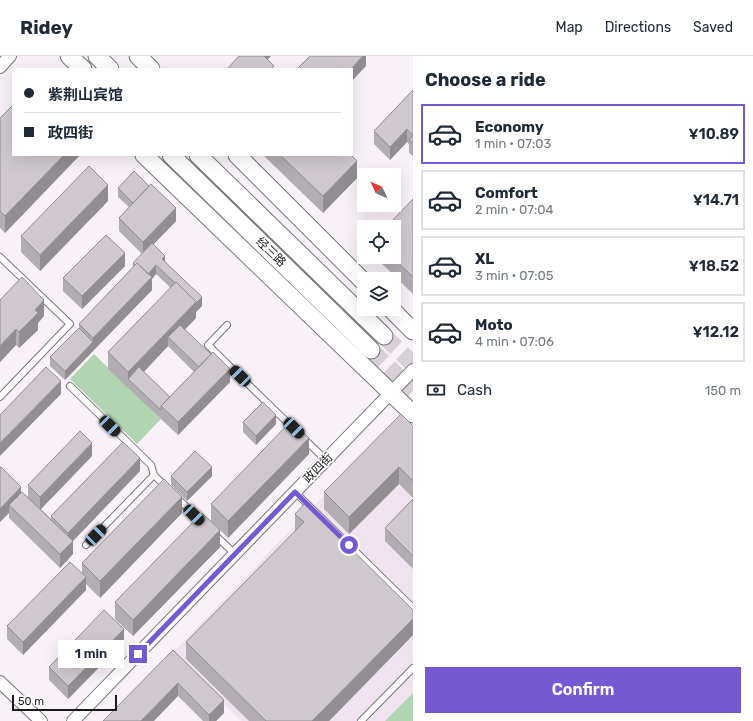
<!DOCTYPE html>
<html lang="en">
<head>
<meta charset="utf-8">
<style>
  :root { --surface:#fff; --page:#f2f2f3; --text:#1f2937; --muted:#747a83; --line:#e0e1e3; --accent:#7559d3 }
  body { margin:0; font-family:Rubik,"Noto Sans SC",sans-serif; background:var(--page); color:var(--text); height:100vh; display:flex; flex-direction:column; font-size:15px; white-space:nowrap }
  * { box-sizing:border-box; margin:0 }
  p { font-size:13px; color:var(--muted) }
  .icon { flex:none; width:22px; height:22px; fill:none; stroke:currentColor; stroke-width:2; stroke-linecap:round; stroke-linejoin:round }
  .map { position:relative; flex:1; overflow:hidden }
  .details { display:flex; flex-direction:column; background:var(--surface); width:340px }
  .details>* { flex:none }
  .top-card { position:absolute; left:12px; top:12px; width:341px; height:88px; border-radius:0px; box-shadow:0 4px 16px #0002; display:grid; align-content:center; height:88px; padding:0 12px; background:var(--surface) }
  .needle { width:26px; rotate:314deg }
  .fabs { position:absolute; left:357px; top:112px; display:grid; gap:8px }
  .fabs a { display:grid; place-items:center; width:44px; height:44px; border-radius:0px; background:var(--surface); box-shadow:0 4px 16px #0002; font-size:20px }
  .scale { position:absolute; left:12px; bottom:10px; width:105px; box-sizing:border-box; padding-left:4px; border:2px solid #1b191b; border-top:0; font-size:11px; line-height:14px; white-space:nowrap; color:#1b191b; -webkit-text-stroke:3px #fff; paint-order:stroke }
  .end { position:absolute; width:18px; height:18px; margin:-9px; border:5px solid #7559d3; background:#fff; box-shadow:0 0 0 2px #fff }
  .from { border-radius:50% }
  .bubble { position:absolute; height:28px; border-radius:0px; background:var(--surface); box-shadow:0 4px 16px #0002; font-size:13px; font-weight:600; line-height:28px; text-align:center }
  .car { position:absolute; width:12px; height:24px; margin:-12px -6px; border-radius:5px; box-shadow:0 0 3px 1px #0007; background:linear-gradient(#222 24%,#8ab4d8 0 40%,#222 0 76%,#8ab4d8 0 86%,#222 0) }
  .top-card b { display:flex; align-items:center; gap:14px; height:38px; font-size:15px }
  .top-card b+b { border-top:1px solid var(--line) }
  .top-card i { width:10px; height:10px; background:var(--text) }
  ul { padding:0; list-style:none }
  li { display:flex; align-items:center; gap:12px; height:60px; margin:0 8px 6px; padding:0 4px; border:2px solid var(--line); border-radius:0px }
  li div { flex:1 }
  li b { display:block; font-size:15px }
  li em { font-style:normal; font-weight:600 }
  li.current { border-color:var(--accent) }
  li>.icon { width:36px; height:36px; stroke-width:1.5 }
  h2 { padding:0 12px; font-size:18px; line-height:48px }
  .pay { display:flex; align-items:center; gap:10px; height:44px; padding:0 12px; font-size:15px }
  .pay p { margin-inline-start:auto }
  .cta { display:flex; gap:8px; margin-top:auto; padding:8px 12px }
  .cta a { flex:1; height:46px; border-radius:0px; background:var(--accent); color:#fff; font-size:16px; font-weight:600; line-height:46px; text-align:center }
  header { display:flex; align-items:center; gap:24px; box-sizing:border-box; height:56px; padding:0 20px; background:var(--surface); border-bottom:1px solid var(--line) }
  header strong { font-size:19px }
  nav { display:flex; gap:22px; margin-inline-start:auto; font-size:14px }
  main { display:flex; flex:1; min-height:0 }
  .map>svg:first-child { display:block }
  .built { fill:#efe3ef }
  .green { fill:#b1d5b0 }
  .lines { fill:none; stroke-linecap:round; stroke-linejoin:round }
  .secondary-tunnel { stroke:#d7d1d7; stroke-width:17; stroke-dasharray:17 8; stroke-linecap:butt }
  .lane-casing { stroke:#7a757a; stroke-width:8 }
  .street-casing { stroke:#7a757a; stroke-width:14 }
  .secondary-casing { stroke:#7a757a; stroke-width:19 }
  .lane { stroke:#fff; stroke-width:6 }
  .street { stroke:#fff; stroke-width:12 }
  .secondary { stroke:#fff; stroke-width:17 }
  .wall { fill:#b2adb2; fill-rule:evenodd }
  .shaded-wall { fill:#918d91 }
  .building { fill:#cfc9cf; stroke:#918d91 }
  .route { stroke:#7559d3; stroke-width:5 }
  .labels { text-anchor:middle; stroke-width:3.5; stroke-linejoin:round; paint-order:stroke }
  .street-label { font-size:12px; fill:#1b191b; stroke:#fff }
</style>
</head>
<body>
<header>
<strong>Ridey</strong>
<nav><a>Map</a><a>Directions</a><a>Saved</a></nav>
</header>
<main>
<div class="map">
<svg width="413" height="665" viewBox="0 0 413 665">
  <rect width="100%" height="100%" fill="#f8f2f8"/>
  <path class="built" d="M 397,364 L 413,379 L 413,665 L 241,665 L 171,598 Z"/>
  <path class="green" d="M 94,298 L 161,363 L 137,388 L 70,323 Z
    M 413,637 L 413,665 L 385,665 Z"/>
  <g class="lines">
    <path class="secondary-tunnel" d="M 384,280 L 413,308
      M 371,294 L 413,335"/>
    <g class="lane-casing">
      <path id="lane" d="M 0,201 L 70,268 L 0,341
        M 227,269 L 208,289 L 293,372
        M 70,330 L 151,409 L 154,419 L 166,431
        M 304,383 L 326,404
        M 295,436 L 413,552
        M 177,442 L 202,466
        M 214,478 L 235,498
        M 86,489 L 154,419
        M 361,665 L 413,612"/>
    </g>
    <g class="street-casing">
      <path id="street" d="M 0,11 L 10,0
        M 0,626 L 41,665
        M 73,665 L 413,314"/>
    </g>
    <g class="secondary-casing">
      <path id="secondary" d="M 69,0 L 83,13
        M 97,0 L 110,13
        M 138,0 L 151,13
        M 144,99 L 413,358
        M 171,99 L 371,294
        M 198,99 L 384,280
        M 237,99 L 364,226
        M 391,253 L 413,275"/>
    </g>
    <use href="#lane" class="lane"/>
    <use href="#street" class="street"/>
    <use href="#secondary" class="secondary"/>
  </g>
  <path class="wall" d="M 413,34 L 413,100 L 409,97 L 409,89 L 407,86 L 390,104 L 374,88 L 374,75 Z
    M 0,62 L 13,99 L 80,99 L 5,177 L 0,172 Z
    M 263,99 L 351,99 L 357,122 L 323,157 Z
    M 118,132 L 176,165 L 153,189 L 165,205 L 202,250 L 196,256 L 196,262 L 185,273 L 230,326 L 178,379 L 128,332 L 108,313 L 108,296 L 171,232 L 156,218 L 152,223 L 152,234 L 65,324 L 50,310 L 50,301 L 79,272 L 79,268 L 133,211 L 133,207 L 142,198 L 119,175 L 119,162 L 129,151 L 118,141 ZM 168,290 L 194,316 L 170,341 L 144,316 Z
    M 413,143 L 413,238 L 375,201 L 394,201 Z
    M 108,145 L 40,215 L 21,196 L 21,180 Z
    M 125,210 L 82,253 L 63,235 L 63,222 Z
    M 0,244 L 44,260 L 38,267 L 38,274 L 19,292 L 16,289 L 0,306 Z
    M 243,366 L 276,368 L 256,389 L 243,376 Z
    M 413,370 L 413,442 L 399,428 L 349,478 L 324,453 L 324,436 Z
    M 309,398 L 228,482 L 211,465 L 211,448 Z
    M 92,400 L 41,453 L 51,463 L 51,460 L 140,415 L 73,485 L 73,498 L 60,512 L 9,462 L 9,457 L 0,412 L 21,437 L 28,441 L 28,429 Z
    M 171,420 L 212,420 L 187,445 L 171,429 Z
    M 413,443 L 413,513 L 385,485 L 385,472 Z
    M 182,457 L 100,542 L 86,528 L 86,534 L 23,599 L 7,583 L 7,570 L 82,517 L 82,507 Z
    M 295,458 L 413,554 L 413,579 L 329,665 L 249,665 L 186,603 L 186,586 L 296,475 L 295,474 Z
    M 220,491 L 133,580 L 115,563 L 115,546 Z
    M 124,586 L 68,643 L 49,624 L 49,611 Z
    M 173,594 L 224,657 L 216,665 L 203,665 L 178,640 Z"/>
  <path class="shaded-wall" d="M 265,0 L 271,0 L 265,6 Z
    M 361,0 L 366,0 L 366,10 L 352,25 L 352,13 L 351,13 Z
    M 407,73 L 407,86 L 390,104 L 390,91 Z
    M 64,99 L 80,99 L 5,177 L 5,160 Z
    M 357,105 L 357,122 L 323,157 L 323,140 Z
    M 108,129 L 108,145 L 40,215 L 40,199 Z
    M 176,152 L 176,165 L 143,199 L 143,186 Z
    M 125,197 L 125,210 L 82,253 L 82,240 Z
    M 165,200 L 165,209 L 162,203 Z
    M 156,209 L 156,218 L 152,223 L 152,234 L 93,295 L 93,282 L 146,220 Z
    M 202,241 L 202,250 L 196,256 L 196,262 L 173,286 L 168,281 L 168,290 L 133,327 L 128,323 L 128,332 L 128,316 L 196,246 Z
    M 44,244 L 44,260 L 38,267 L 38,274 L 19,292 L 19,276 L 35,254 Z
    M 16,273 L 16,289 L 0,306 L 0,290 Z
    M 93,286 L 93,295 L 65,324 L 65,315 Z
    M 230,313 L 230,326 L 178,379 L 178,366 Z
    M 61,325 L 61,338 L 0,400 L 0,387 Z
    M 276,359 L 276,368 L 256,389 L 256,380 Z
    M 309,382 L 309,398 L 228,482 L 228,465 Z
    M 92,387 L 92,400 L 40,454 L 40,441 Z
    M 140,402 L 140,415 L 73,485 L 73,498 L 60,512 L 60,498 L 68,490 L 68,477 Z
    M 212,411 L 212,420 L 187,445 L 187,436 Z
    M 399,411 L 399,428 L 349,478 L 349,461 Z
    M 21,431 L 21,444 L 9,449 L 9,457 L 0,466 L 0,453 Z
    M 182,441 L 182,457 L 100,542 L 100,525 Z
    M 220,474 L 220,491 L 133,580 L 133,564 Z
    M 86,521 L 86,534 L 23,599 L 23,586 Z
    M 413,563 L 413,579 L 329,665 L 312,665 Z
    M 124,573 L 124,586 L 68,643 L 68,630 Z
    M 178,627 L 178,640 L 154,665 L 141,665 Z
    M 224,644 L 224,657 L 216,665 L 209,665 L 209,659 Z"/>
  <path class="building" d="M 239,0 L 264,0 L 274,10 L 271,13 L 227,13 Z
    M 310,0 L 363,0 L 351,13 L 297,13 Z
    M 413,34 L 413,79 L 407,73 L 390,91 L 374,75 Z
    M 13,49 L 13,99 L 64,99 L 5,160 L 0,155 L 0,62 Z
    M 413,79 L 413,87 L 409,84 Z
    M 280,99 L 351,99 L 357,105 L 323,140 Z
    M 89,110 L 108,129 L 40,199 L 21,180 Z
    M 134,115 L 149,130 L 133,147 L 118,132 Z
    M 151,128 L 176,152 L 143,186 L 119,162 Z
    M 413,143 L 413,221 L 392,201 L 394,201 L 394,171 L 386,171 Z
    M 106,179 L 125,197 L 82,240 L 63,222 Z
    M 152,187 L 165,200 L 162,203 L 202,241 L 196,247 L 196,246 L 176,226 L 175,227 L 156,209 L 148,218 L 137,207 L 135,209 L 133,207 Z
    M 137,207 L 152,221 L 93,282 L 79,268 Z
    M 22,221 L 44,244 L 35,254 L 38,257 L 19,276 L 16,273 L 0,290 L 0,244 Z
    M 176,226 L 196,246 L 128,316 L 108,296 Z
    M 180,269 L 211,298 L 199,311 L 168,281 Z
    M 79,272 L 93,286 L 65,315 L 50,301 Z
    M 213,296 L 230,313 L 178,366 L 161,350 Z
    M 46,311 L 61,325 L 0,387 L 0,359 Z
    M 139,311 L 170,341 L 161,350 L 161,354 L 128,323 Z
    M 263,346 L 276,359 L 256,380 L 243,366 Z
    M 401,358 L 413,370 L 413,425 L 399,411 L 349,461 L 324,436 Z
    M 291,365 L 309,382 L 228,465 L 211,448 Z
    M 80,375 L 92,387 L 40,441 L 28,429 Z
    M 123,386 L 140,402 L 68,477 L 51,460 Z
    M 195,395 L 212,411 L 187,436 L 171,420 Z
    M 1,411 L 21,431 L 0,453 L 0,412 Z
    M 164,423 L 182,441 L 100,525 L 82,507 Z
    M 22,436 L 73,485 L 60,498 L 9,449 Z
    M 413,443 L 413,500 L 385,472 Z
    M 305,447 L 413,554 L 413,563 L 312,665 L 266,665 L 186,586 L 304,466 L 295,458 Z
    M 202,457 L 220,474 L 133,564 L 115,546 Z
    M 70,506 L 86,521 L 23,586 L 7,570 Z
    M 104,554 L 124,573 L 68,630 L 49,611 Z
    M 173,594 L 224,644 L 209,659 L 178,627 L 141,665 L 103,665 Z"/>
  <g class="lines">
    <path class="route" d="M 138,598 L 295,436 L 349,489"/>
  </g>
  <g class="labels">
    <g class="street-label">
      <text transform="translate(271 196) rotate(44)" y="4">经三路</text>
      <text transform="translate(318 412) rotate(-46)" y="4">政四街</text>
    </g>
  </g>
</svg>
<div class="fabs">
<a><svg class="needle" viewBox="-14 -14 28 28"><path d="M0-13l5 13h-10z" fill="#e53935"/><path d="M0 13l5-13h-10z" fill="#747a83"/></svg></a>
<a><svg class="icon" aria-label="locate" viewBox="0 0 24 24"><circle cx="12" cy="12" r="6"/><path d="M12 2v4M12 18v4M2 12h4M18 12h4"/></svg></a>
<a><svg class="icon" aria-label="layers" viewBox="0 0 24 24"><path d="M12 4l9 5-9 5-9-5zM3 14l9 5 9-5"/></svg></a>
</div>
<div class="scale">50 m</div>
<i class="end from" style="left:349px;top:489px"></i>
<i class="end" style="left:138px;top:598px"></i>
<div class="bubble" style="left:58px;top:584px;width:66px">1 min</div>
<i class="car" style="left:240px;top:320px;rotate:314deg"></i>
<i class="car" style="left:110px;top:370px;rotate:134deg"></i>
<i class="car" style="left:294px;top:372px;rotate:134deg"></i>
<i class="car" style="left:194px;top:459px;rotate:134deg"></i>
<i class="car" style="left:96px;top:479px;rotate:44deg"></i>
<div class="top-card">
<b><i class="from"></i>紫荆山宾馆</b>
<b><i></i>政四街</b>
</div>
</div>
<section class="details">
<h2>Choose a ride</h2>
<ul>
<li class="current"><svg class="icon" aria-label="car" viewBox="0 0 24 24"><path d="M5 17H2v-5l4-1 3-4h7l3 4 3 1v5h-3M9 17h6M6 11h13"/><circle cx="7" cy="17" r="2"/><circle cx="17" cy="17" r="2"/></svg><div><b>Economy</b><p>1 min · 07:03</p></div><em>¥10.89</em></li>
<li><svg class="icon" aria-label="car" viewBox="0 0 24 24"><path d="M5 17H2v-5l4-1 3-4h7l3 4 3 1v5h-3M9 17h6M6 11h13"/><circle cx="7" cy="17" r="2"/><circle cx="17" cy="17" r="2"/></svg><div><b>Comfort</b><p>2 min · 07:04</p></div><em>¥14.71</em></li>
<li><svg class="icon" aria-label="car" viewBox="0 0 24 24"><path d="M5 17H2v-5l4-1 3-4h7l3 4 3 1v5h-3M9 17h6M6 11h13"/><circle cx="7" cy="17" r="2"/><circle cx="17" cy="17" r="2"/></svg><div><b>XL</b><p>3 min · 07:05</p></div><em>¥18.52</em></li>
<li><svg class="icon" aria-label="car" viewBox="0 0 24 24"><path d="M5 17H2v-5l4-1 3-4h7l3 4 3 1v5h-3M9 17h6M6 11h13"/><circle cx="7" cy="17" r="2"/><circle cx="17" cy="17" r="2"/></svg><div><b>Moto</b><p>4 min · 07:06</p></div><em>¥12.12</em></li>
</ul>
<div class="pay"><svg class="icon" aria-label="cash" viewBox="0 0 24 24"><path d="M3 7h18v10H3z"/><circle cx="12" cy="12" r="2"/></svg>Cash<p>150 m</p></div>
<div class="cta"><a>Confirm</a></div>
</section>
</main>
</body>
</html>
